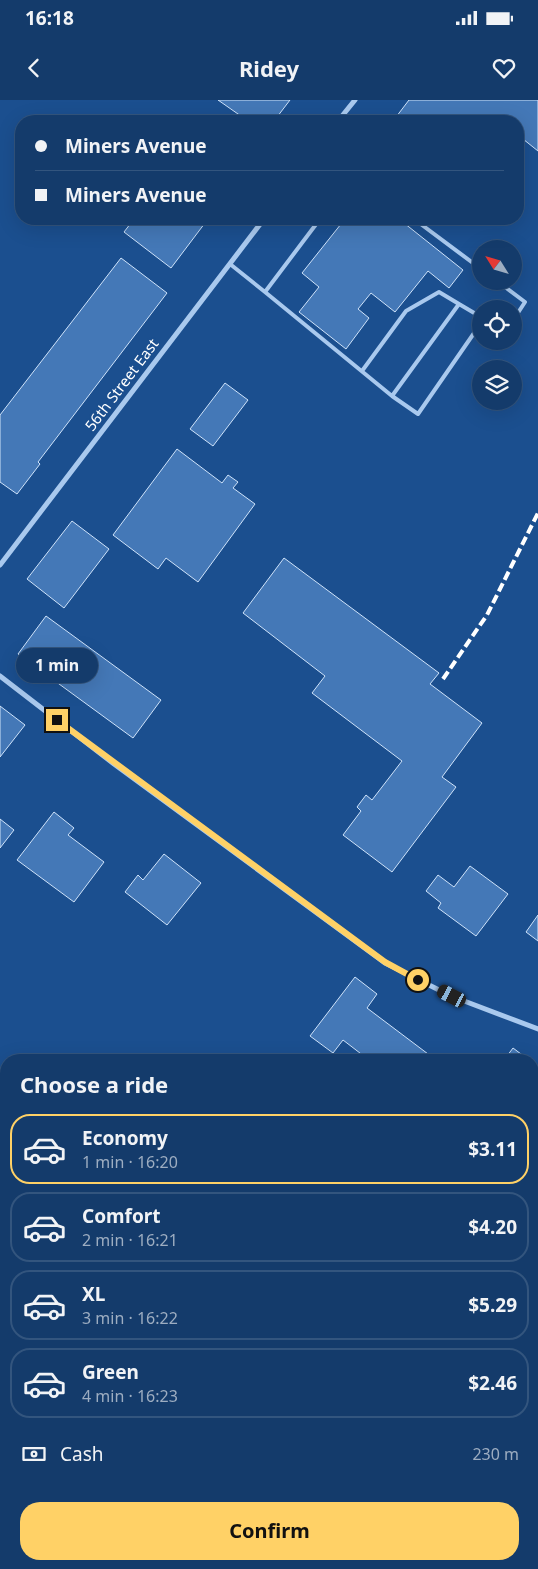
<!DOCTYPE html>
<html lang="en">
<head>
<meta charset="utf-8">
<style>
  :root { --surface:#143b6b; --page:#1d4271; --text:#f1f3f6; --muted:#9dadc1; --line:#33557e; --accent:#ffd166 }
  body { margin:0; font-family:"Noto Sans",sans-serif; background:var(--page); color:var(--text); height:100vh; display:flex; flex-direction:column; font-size:19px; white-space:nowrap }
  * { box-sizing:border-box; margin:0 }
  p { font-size:16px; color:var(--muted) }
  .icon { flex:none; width:28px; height:28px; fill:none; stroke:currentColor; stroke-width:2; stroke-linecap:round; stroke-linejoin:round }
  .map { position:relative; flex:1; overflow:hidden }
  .side { position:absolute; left:0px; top:954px; width:539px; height:516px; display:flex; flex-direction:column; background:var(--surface); border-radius:20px 20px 0 0; box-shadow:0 5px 20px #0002,0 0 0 1px var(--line) }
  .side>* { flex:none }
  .guide { position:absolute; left:15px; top:15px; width:509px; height:110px; border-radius:20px; box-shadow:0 5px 20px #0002,0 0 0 1px var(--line); display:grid; align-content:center; height:110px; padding:0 20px; background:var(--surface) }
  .needle { width:32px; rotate:307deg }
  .fabs { position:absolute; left:472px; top:140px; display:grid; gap:10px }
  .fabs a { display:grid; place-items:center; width:50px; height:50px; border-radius:50%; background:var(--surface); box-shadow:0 5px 20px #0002,0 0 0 1px var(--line); font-size:25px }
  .end { position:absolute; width:22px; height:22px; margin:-11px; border:6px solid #ffd166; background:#111; box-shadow:0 0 0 2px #111 }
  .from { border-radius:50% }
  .bubble { position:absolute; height:35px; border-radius:18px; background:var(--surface); box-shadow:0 5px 20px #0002,0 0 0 1px var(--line); font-size:16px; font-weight:700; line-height:35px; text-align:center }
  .car { position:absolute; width:15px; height:30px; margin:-15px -8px; border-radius:6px; box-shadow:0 0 4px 1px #0007; background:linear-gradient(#222 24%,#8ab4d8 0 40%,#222 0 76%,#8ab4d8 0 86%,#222 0) }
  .guide b { display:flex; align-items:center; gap:18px; height:48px; font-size:19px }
  .guide b+b { border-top:1px solid var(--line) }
  .guide i { width:12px; height:12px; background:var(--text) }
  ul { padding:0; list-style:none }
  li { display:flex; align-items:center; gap:15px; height:70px; margin:0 10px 8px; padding:0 10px; border:2px solid var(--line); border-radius:20px }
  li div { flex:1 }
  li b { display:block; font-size:19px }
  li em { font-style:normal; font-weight:700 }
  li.current { border-color:var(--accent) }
  li>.icon { width:45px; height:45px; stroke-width:1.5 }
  h2 { padding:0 20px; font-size:22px; line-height:60px }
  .pay { display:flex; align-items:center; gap:12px; height:55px; padding:0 20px; font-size:19px }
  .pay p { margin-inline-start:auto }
  .button { display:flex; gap:10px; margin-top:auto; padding:10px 20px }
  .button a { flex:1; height:58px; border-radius:20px; background:var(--accent); color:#111; font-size:20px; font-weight:700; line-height:58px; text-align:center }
  .status { display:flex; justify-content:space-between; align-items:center; height:35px; padding:0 25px; background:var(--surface); direction:ltr }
  .status svg { height:14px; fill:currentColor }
  header { display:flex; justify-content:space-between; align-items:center; height:65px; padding:0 20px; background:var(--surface); font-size:22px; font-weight:700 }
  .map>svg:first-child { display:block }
  .building { fill:#4478b7; stroke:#cfe3fa }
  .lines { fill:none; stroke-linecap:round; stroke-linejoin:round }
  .service { stroke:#a9c9ee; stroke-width:4 }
  .minor { stroke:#a9c9ee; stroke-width:5 }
  .tertiary { stroke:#a9c9ee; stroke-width:9 }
  .rail { stroke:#fff; stroke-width:4; stroke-dasharray:9 4; stroke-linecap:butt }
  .route { stroke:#ffd166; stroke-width:6 }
  .labels { text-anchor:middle; stroke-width:4; stroke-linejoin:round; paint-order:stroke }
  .street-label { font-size:15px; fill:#fff; stroke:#1b4f8f }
</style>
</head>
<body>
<div class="status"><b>16:18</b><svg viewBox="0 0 49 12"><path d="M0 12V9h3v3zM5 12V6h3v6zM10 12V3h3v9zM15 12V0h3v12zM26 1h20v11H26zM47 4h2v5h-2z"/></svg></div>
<header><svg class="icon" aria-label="back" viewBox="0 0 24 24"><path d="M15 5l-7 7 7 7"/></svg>Ridey<svg class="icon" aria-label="heart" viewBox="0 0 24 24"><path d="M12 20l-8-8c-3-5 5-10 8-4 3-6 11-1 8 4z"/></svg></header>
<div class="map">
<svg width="538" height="1469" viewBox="0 0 538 1469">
  <rect width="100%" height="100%" fill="#1b4f8f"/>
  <path class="building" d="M 218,0 L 290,0 L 274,21 L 248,21 Z
    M 409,0 L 538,0 L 538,51 L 518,35 L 518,21 L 393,21 Z
    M 134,119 L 208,119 L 171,168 L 124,132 Z
    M 345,119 L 399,119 L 463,170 L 449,188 L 428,171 L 395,212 L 371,193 L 358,209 L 369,218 L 346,249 L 299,212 L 319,187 L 302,173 Z
    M 121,158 L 167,193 L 38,362 L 40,364 L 17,394 L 0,382 L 0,315 Z
    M 225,283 L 248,300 L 213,346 L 190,329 Z
    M 177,349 L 222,383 L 228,375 L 238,382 L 233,388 L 255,404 L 198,482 L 166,458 L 158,469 L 113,435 Z
    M 72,421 L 109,449 L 64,508 L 27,479 Z
    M 284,458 L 439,573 L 430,584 L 482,623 L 442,677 L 456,687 L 392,772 L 343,735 L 361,711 L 357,707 L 366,695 L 372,700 L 402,661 L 312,593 L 325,576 L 243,513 Z
    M 46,516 L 161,600 L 133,638 L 18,554 Z
    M 0,606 L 25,625 L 0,657 Z
    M 54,712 L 74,728 L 68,735 L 104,762 L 74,802 L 17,760 Z
    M 0,719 L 14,730 L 0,748 Z
    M 164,754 L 201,783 L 167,825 L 125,792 L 138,775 L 143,780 Z
    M 470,766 L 508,794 L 476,836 L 438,808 L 441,803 L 426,791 L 438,775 L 454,787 Z
    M 538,815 L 538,841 L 526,832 Z
    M 355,877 L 377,894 L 367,908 L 436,960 L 369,960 L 343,940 L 333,953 L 310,936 Z
    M 513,948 L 529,960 L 504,960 Z"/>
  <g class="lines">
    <path class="service" d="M 414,119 L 481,169
      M 230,164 L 265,192 L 320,119
      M 497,181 L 525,202 L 514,219
      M 265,192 L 392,296
      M 481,217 L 459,204 L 392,296 L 418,314 L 481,223
      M 362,271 L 406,211 L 439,192 L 459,204
      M 532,1224 L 538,1220
      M 532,1357 L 538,1349
      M 532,1419 L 538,1413"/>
    <path class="minor" d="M 338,21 L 355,0
      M 0,465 L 264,119
      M 0,576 L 114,664 L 385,863 L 451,896 L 538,929
      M 0,1008 L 6,1009
      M 310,1469 L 314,1464"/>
    <path class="tertiary" d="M 0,1451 L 6,1455
      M 17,1464 L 24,1469"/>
    <path class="rail" d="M 443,579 L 487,515 L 538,413"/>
  </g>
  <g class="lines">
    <path class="route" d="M 57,620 L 385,862 L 418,880"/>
  </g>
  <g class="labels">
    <g class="street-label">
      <text transform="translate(122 285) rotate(-53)" y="5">56th Street East</text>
    </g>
  </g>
</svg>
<div class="fabs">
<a><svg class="needle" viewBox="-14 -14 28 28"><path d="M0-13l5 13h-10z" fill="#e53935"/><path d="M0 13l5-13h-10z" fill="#9dadc1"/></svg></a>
<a><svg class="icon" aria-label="locate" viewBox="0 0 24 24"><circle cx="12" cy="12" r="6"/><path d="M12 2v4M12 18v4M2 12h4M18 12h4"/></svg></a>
<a><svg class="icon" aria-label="layers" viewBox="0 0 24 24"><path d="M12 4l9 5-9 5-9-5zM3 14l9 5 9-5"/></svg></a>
</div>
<i class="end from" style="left:418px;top:880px"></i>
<i class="end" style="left:57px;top:620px"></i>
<div class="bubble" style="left:16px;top:548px;width:82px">1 min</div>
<i class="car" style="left:452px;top:896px;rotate:297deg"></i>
<div class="guide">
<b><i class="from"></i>Miners Avenue</b>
<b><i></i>Miners Avenue</b>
</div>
<section class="side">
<h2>Choose a ride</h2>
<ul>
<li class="current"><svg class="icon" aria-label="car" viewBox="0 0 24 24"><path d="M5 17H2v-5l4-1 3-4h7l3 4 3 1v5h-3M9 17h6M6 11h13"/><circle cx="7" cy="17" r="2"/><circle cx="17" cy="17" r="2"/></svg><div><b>Economy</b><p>1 min · 16:20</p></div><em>$3.11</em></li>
<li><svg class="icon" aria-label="car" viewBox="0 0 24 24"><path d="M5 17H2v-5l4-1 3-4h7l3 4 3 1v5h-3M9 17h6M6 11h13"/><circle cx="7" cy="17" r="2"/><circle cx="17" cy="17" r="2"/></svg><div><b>Comfort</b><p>2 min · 16:21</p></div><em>$4.20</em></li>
<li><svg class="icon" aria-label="car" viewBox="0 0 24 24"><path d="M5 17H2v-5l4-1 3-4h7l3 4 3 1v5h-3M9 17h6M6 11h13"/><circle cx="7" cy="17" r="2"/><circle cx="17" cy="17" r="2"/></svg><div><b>XL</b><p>3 min · 16:22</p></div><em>$5.29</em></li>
<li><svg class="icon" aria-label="car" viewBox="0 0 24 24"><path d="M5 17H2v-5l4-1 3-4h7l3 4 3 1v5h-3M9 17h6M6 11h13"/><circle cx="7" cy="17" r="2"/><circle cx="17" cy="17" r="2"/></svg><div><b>Green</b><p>4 min · 16:23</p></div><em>$2.46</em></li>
</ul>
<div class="pay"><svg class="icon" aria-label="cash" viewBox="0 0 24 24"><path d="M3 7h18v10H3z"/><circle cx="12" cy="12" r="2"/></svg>Cash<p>230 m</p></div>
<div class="button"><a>Confirm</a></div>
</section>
</div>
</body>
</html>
